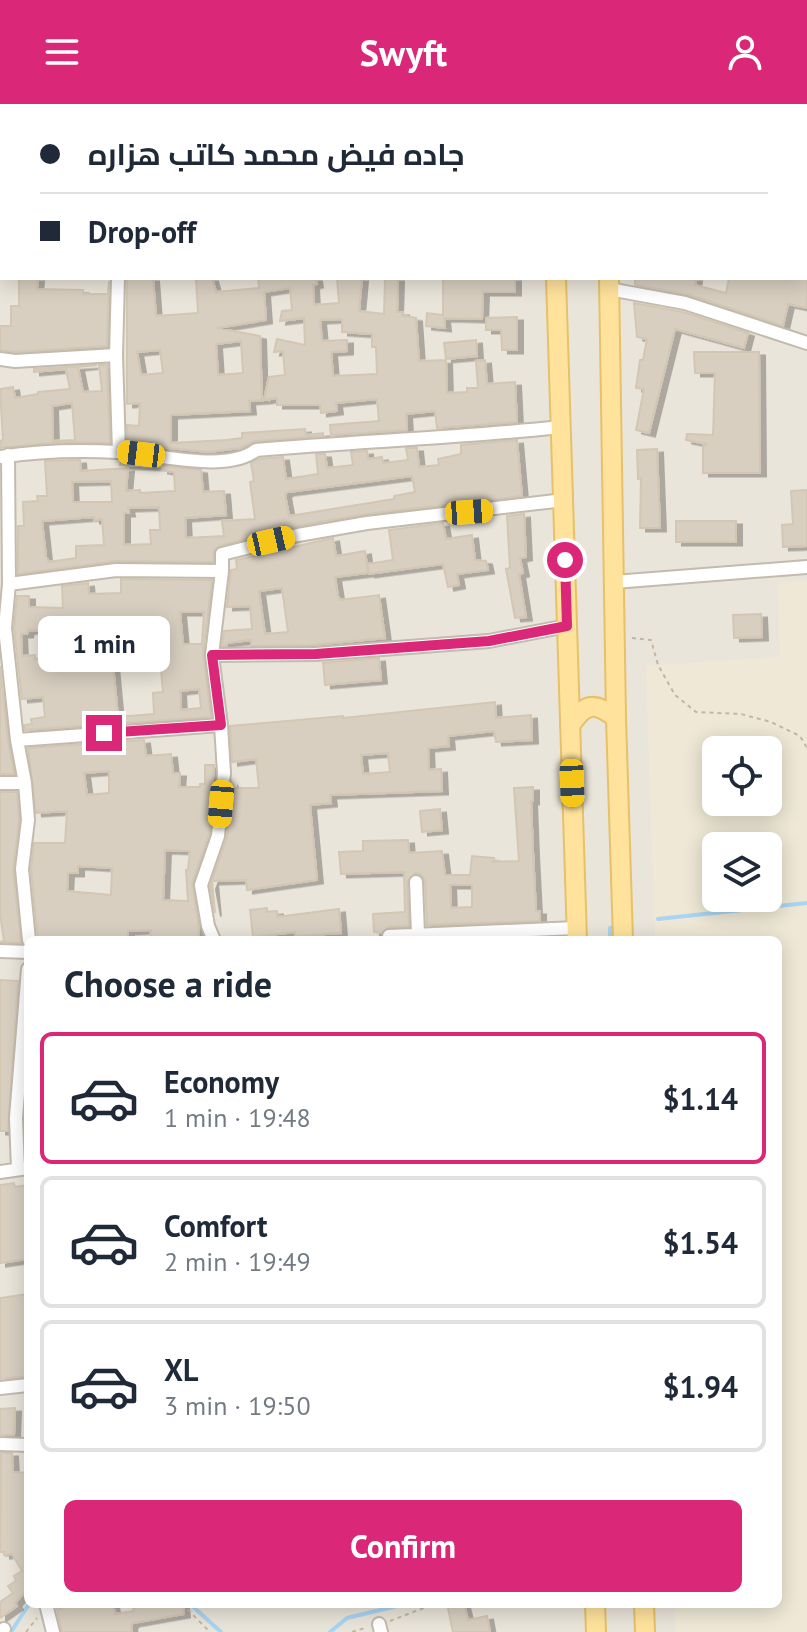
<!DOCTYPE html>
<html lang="en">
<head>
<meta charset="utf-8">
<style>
  :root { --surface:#fff; --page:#f6f6f7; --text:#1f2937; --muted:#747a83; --line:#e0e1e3; --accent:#db2777 }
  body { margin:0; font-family:"PT Sans",Cairo,sans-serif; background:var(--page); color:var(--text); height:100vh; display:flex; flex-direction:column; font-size:30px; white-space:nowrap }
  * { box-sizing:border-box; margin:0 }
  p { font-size:26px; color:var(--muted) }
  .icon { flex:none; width:44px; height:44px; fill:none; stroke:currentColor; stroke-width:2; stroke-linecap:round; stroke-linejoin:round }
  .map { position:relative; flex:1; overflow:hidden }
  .drawer { position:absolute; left:24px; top:832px; width:758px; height:672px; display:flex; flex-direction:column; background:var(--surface); border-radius:12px; box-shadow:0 4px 20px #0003 }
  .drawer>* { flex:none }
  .banner { position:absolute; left:0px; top:0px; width:808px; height:176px; box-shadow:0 4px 20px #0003; display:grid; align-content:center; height:176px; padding:0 40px; background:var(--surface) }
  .fabs { position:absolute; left:702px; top:632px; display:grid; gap:16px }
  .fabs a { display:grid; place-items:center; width:80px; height:80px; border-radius:12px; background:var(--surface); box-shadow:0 4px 20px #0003; font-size:40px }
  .end { position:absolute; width:36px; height:36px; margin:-18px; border:10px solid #db2777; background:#fff; box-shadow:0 0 0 4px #fff }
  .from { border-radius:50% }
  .bubble { position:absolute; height:56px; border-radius:12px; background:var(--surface); box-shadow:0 4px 20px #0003; font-size:26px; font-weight:700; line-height:56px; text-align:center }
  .car { position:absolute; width:24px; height:48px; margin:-24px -12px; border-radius:10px; box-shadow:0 0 6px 2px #0007; background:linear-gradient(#f5c518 24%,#345 0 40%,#f5c518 0 76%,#345 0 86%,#f5c518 0) }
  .banner b { display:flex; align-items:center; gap:28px; height:76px; font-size:30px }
  .banner b+b { border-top:2px solid var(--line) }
  .banner i { width:20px; height:20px; background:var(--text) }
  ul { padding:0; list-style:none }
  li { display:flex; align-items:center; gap:24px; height:132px; margin:0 16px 12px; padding:0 24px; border:4px solid var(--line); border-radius:12px }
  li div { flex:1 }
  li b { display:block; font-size:30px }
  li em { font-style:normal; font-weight:700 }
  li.selected { border-color:var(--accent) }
  li>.icon { width:72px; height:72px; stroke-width:1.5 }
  h2 { padding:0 40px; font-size:36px; line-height:96px }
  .cta { display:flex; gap:16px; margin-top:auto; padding:16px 40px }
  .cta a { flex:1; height:92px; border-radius:12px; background:var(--accent); color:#fff; font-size:32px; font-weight:700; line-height:92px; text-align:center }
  header { display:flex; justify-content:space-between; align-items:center; height:104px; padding:0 40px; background:var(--accent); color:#fff; font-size:36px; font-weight:700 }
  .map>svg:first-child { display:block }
  .residential { fill:#eae5da; fill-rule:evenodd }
  .education { fill:#efe8d6; fill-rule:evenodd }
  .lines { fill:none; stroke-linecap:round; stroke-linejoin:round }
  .stream { stroke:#a9d4f2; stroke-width:4 }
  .building { fill:#d8cfc1; stroke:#d3c7b4; stroke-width:2; fill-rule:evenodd; filter:url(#shadow) }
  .minor-casing { stroke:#c2bbae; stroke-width:16 }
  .primary-casing { stroke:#e6c16a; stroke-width:22 }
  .path { stroke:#c4b79f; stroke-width:2; stroke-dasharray:4 4; stroke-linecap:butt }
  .minor { stroke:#fff; stroke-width:12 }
  .primary { stroke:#ffe39c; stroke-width:18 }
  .route { stroke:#db2777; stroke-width:10 }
</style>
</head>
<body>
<header><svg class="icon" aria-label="menu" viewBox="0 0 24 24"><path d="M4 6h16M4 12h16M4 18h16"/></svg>Swyft<svg class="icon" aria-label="person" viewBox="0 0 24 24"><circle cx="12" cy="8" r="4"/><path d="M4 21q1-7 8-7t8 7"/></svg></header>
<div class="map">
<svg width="807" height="1528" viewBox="0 0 807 1528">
  <defs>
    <filter id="shadow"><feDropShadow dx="6" dy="3.5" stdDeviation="0" flood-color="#0004"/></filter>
  </defs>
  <rect width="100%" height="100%" fill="#f6f3ec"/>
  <path class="residential" d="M 0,0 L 807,0 L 807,1528 L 0,1528 ZM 2,2 L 806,2 L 806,174 L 2,174 ZM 716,646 L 768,646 L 768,698 L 716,698 ZM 716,742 L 768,742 L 768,794 L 716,794 ZM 28,836 L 778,836 L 778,1500 L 28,1500 Z"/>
  <path class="education" d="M 807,477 L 807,1528 L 675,1528 L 675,1500 L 778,1500 L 778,836 L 655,836 L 646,562 L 780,553 L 778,479 ZM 716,646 L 768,646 L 768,698 L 716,698 ZM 716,742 L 768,742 L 768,794 L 716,794 Z"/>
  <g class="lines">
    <path class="stream" d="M 658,815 L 807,799
      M 610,836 L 610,824 L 616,824
      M 190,1500 L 221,1528
      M 11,1528 L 29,1500
      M 330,1528 L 347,1514 L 405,1500"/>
  </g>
  <path class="building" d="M 19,174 L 38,174 L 37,185 L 83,186 L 83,190 L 108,190 L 109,177 L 107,242 L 15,248 L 0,246 L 0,222 L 11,222 L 11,202 L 19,202 Z
    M 127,174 L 153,174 L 156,212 L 198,209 L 196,174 L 212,174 L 216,188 L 259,184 L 258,174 L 316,174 L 317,180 L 313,181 L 314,201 L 339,199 L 337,174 L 362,174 L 359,207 L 384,210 L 385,174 L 398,174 L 397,208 L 403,208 L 402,212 L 416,214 L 419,257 L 446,256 L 447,289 L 467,288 L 467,284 L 478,284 L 476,257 L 485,256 L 487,280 L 515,278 L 517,318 L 437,324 L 435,307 L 406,310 L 407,326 L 331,331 L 330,321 L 379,317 L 377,295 L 336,299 L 337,307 L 321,309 L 320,301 L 277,301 L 277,294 L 264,296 L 269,273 L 285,271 L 283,247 L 274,248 L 277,235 L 305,241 L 304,214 L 280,217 L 282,207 L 292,206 L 290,184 L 264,188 L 266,216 L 217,224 L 260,232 L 262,296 L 249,297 L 250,307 L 171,311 L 171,339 L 226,336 L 242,334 L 242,329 L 305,325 L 306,331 L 323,329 L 323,332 L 255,337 L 240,344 L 209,348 L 128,340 L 127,321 L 139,322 L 140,299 L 127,300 ZM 342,215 L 342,228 L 372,230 L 372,243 L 376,243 L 377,270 L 333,272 L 331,248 L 347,247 L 347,236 L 322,237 L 320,216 ZM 241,237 L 243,269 L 218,271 L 216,240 ZM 160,246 L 163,269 L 141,271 L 137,248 Z
    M 443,174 L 515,174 L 515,188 L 483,188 L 482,215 L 444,214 L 445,224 L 426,222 L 427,209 L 443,211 Z
    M 635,174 L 696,174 L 695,181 L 726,189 L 729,174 L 807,174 L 807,204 L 788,200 L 783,222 L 688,190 L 635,181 Z
    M 634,199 L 683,208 L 748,229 L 744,244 L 675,225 L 649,329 L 636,326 L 644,285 L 636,284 L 640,256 L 643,256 L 647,235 L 637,233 Z
    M 517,213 L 517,246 L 502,246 L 501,226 L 486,226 L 486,214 Z
    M 476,236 L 477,252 L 446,255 L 444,239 Z
    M 694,248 L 759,248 L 760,369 L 703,369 L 703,343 L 706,340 L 686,336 L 687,330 L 713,331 L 715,269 L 695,269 Z
    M 97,261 L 78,263 L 83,288 L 102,287 L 99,261 L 107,261 L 110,339 L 58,338 L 0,344 L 0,337 L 3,336 L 0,285 L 13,283 L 15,294 L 38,290 L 38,288 L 70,285 L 66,265 L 34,268 L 34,265 ZM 72,299 L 75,336 L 53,337 L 52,302 Z
    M 517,336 L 522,392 L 366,410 L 296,422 L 219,442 L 214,447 L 213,458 L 116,457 L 18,470 L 18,422 L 24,422 L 23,398 L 38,397 L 37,392 L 47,392 L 45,357 L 80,356 L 81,367 L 128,364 L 126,387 L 140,386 L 140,389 L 175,387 L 174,368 L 162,366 L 163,363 L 120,361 L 121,357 L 201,366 L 203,388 L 224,387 L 226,411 L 185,414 L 186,434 L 224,432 L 222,417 L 255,415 L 250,378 L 254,377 L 251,359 L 259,355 L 283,353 L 286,375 L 318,370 L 316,350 L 325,350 L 327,364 L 353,361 L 351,348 L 367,347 L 368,355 L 382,353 L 383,359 L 408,356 L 406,344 L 417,344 L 419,363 L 439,361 L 438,355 L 461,350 L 461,341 ZM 412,372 L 415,388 L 394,392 L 394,395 L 289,412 L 285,390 L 288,388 ZM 111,377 L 112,398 L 73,398 L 72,378 ZM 159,403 L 160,426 L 150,426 L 151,440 L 124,441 L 124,409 L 129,409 L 128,404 ZM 94,413 L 94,416 L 102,415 L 104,441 L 76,442 L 76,454 L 49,458 L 46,453 L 42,417 Z
    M 657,345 L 660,424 L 640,424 L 641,374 L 638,375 L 637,346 Z
    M 807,386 L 807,442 L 783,443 L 782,421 L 793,420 L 791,387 Z
    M 524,410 L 526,453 L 520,454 L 523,469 L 519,470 L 526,513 L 515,514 L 506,465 L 510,464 L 507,412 Z
    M 676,417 L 736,417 L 736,438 L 676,438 Z
    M 443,419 L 446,435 L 472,431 L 475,456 L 486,457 L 488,466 L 457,470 L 459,481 L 448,483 L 443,460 L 369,470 L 367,460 L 393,456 L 389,426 Z
    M 333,434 L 336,452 L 365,447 L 368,469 L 335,473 L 338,492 L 340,496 L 379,491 L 385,534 L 312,541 L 251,542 L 251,536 L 226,539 L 226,542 L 222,542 L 224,527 L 252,525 L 250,502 L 227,503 L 231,466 L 237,465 L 236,456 ZM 282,484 L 288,528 L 265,530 L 259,487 Z
    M 121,475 L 212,476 L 203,550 L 211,613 L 25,626 L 24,621 L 32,620 L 31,615 L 45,613 L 43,593 L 22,595 L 14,524 L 17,492 L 29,492 L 29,503 L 63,504 L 62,482 L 88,479 L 89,490 L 121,489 ZM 180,508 L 204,508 L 202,540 L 183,540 ZM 86,513 L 118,513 L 120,541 L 110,542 L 110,548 L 91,549 ZM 28,526 L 77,527 L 80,549 L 67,551 L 68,556 L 49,559 L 48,554 L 35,555 L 35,551 L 22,552 L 21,530 L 27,530 ZM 155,526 L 156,556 L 160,556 L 163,588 L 153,589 L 154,610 L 118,613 L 113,560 L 133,558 L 130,528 ZM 199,585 L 201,604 L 181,606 L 180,587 Z
    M 761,510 L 762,533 L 734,534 L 733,511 Z
    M 379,554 L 381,576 L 325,581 L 323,559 Z
    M 0,562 L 8,637 L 14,670 L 0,670 Z
    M 495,598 L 496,614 L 531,611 L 532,636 L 496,638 L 494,627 L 448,632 L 449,642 L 428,644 L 429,666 L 441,665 L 442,687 L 330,691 L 331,699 L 310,701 L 317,776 L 247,786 L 246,776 L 212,777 L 215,809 L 210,782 L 227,733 L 232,680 L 234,684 L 259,684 L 256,655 L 232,658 L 230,622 L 343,612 L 343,614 ZM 388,649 L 390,668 L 363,670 L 361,651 Z
    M 144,636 L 146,652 L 171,650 L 173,669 L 180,669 L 179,683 L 200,683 L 200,680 L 205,680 L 205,661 L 214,661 L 209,730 L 192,779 L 199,824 L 198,836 L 150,836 L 151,826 L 128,827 L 128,836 L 38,836 L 31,765 L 34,739 L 65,739 L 67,707 L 36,709 L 28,644 ZM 109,667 L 109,689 L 87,691 L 84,669 ZM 165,746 L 190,747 L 188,766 L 186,766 L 188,797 L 163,796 ZM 78,762 L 112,764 L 111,791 L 67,787 L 68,769 L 78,769 Z
    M 533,683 L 533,697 L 531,697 L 533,748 L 536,807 L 540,807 L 540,817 L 427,821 L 425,777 L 421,770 L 415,769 L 407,778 L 409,822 L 389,823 L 381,829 L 374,828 L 373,810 L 405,808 L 404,768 L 341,770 L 339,748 L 363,747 L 363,737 L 408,736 L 409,749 L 442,747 L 445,771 L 470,771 L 472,752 L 494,754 L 493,758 L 519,757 L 514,684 ZM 450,781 L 472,781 L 472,803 L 451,804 Z
    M 0,688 L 17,688 L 19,716 L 13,766 L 21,839 L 0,838 L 4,837 L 0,810 Z
    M 440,705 L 442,726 L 422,728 L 420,707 Z
    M 267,804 L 267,808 L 277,807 L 277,813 L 339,805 L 341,829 L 296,832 L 295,828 L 253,833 L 250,806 Z
    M 0,876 L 18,877 L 8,1027 L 0,1027 Z
    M 14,1079 L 15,1083 L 28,1081 L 28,1155 L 0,1159 L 0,1081 Z
    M 28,1190 L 28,1272 L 0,1275 L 0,1194 Z
    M 15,1304 L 14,1331 L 0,1331 L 0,1305 Z
    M 1,1349 L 12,1349 L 13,1368 L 28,1369 L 28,1485 L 15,1499 L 17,1502 L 0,1514 L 0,1498 L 13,1489 L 8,1482 L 16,1477 L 14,1472 L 22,1467 L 12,1450 L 4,1451 L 4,1448 L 0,1448 Z
    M 71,1500 L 113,1500 L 115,1510 L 134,1507 L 133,1504 L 157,1500 L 183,1500 L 184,1510 L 133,1519 L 131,1522 L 132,1528 L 62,1528 L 57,1505 L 71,1502 Z
    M 447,1500 L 464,1500 L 468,1516 L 487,1512 L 490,1528 L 453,1528 Z"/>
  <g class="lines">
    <g class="minor-casing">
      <path id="minor" d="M 109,0 L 109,2
        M 191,0 L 191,2
        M 0,51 L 2,51
        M 806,70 L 807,70
        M 806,120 L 807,120
        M 0,155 L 2,156
        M 118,174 L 116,251 L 119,348
        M 609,185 L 685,199 L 807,239
        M 0,255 L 15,257 L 116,251
        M 8,351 L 9,480 L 5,524 L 17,636 L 25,679 L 28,716 L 22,765 L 29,836
        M 0,353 C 39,347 78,346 117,348 C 155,349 226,370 256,346 C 358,337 459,334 560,323
        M 614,478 L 807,463
        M 9,480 L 116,466 L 222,467
        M 212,551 L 316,550 L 489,537 L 567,522
        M 17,636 L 221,621
        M 0,679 L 25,679
        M 416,778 L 418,830
        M 389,832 L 576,824
        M 214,836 L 208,822 L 201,781 L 218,732 L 224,669 L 221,621 L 212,551 L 222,467 L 222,450 L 298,431 L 367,419 L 564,396
        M 0,847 L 28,848
        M 18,1065 L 16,1014 L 28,865
        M 0,1068 L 28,1064
        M 0,1284 L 28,1281
        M 0,1340 L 28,1341
        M 46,1500 L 53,1528
        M 379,1520 L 381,1528
        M 2,1528 L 4,1525"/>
    </g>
    <g class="primary-casing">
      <path id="primary" d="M 550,0 L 550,2
        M 604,0 L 604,2
        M 556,174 L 577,836
        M 609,174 L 616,614 L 623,836
        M 570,622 C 585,598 595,598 616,614
        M 595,1500 L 596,1528
        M 644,1500 L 645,1528"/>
    </g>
    <path class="path" d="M 632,534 L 651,536 L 658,561 L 675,591 L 696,608 L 741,610 L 771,618 L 800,632 L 807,644
      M 182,1500 L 210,1528
      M 390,1517 L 434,1500
      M 26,1528 L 37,1514
      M 352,1528 L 365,1524"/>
    <use href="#minor" class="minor"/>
    <use href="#primary" class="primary"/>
  </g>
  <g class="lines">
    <path class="route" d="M 104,629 L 221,621 L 212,551 L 316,550 L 489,537 L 567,522 L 565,456"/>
  </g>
</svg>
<div class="fabs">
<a><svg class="icon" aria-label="locate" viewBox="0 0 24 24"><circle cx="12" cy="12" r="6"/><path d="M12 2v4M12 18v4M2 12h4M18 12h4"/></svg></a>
<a><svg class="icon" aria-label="layers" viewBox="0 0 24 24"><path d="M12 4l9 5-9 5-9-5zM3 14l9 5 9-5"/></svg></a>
</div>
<i class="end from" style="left:565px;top:456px"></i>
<i class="end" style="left:104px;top:629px"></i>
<div class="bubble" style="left:38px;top:512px;width:132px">1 min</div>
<i class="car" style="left:141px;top:350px;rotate:277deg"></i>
<i class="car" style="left:469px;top:408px;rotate:86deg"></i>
<i class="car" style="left:271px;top:437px;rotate:77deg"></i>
<i class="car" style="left:572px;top:679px;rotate:178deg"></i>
<i class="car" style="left:221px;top:700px;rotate:185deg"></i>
<div class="banner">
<b><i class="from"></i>جاده فیض محمد کاتب هزاره</b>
<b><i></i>Drop-off</b>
</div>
<section class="drawer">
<h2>Choose a ride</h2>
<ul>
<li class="selected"><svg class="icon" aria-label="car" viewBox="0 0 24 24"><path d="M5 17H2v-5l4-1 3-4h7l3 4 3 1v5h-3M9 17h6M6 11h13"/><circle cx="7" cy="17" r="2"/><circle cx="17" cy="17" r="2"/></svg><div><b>Economy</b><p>1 min · 19:48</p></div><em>$1.14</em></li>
<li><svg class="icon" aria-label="car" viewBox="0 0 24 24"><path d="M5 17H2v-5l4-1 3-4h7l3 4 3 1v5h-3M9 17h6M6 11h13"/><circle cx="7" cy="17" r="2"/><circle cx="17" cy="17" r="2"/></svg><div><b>Comfort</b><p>2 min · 19:49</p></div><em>$1.54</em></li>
<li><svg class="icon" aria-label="car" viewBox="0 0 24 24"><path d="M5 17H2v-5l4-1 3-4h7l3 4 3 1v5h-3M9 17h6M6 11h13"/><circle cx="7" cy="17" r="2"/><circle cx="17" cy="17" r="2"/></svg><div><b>XL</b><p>3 min · 19:50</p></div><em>$1.94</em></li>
</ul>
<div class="cta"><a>Confirm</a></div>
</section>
</div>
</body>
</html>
